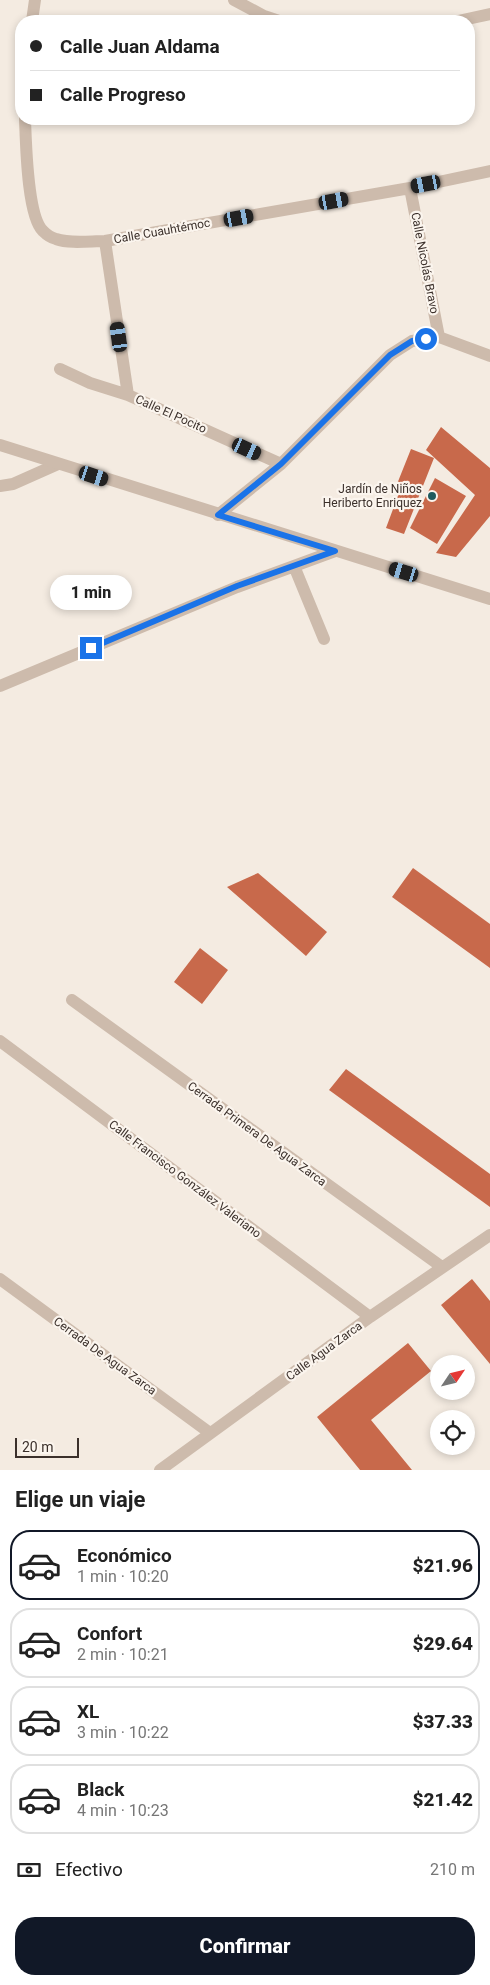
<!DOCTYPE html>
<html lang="es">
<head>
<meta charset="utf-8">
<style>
  :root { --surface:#fff; --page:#f2f2f2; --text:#222; --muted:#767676; --line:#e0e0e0; --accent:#111827 }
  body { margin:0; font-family:Roboto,sans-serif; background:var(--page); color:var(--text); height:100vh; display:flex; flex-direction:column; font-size:19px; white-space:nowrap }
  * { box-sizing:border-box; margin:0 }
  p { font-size:16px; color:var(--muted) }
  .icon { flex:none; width:28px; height:28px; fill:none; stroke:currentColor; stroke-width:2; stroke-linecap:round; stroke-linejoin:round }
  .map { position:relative; height:1470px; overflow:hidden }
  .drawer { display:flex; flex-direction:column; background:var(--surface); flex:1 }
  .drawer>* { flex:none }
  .banner { position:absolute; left:15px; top:15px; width:460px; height:110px; border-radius:20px; box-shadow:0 2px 8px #0003; display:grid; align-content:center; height:110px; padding:0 15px; background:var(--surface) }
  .needle { width:32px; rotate:55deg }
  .fabs { position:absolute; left:430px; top:1355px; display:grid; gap:10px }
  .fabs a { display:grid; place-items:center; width:45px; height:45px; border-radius:50%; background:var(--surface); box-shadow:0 2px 8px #0003; font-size:25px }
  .scale { position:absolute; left:15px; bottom:12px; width:64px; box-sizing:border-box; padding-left:5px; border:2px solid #3b302b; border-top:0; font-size:14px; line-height:18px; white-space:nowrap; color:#3b302b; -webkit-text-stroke:4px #fbf5ee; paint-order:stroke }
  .end { position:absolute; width:22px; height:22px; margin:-11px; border:6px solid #1a73e8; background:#fff; box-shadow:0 0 0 2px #fff }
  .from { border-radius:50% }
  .bubble { position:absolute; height:35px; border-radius:18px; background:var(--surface); box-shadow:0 2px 8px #0003; font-size:16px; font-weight:800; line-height:35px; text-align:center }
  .car { position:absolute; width:15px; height:30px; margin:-15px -8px; border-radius:6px; box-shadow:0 0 4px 1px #0007; background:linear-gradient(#222 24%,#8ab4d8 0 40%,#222 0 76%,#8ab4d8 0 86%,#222 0) }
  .banner b { display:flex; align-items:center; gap:18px; height:48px; font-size:19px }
  .banner b+b { border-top:1px solid var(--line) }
  .banner i { width:12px; height:12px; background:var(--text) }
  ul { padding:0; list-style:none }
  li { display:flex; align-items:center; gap:15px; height:70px; margin:0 10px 8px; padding:0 5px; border:2px solid var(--line); border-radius:20px }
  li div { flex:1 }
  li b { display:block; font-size:19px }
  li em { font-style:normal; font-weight:800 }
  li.selected { border-color:var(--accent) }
  li>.icon { width:45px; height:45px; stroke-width:1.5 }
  h2 { padding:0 15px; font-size:22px; line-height:60px }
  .pay { display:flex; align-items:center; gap:12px; height:55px; padding:0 15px; font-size:19px }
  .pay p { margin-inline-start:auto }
  .action { display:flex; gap:10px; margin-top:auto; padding:10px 15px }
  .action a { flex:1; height:58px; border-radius:20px; background:var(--accent); color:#fff; font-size:20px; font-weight:800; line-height:58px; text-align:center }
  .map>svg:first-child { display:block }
  .building { fill:#c8694b }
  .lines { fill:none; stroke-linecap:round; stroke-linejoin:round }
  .minor { stroke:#cdbbac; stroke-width:12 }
  .tertiary { stroke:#cdbbac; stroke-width:12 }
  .route { stroke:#1a73e8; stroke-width:6 }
  .poi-dot { fill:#1f5a5e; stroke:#fbf5ee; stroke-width:2 }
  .labels { text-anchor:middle; stroke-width:4.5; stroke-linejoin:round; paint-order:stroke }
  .street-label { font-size:12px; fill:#3b302b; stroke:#fbf5ee }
  .poi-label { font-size:12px; fill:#3b302b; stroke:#fbf5ee; text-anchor:end }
</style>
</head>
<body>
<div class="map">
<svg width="490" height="1470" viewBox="0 0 490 1470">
  <rect width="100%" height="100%" fill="#f4ebe1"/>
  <path class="building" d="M 441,427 L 490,468 L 490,516 L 456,557 L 436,553 L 475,495 L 426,450 Z
    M 411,449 L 434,458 L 404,534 L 386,528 L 402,485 L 397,484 Z
    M 435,478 L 466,496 L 437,544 L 410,528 Z
    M 413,868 L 490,924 L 490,968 L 392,897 Z
    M 258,873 L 327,932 L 306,956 L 227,887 Z
    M 200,948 L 228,970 L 202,1004 L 174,982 Z
    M 346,1069 L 490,1174 L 490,1207 L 329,1090 Z
    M 472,1279 L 490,1301 L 490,1364 L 441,1305 Z
    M 408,1343 L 431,1371 L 371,1420 L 412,1470 L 360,1470 L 317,1417 Z"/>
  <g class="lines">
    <path class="minor" d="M 234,0 L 264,16 L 279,21
      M 32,21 L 35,0
      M 458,21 L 490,14
      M 25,119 C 26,142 27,216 43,231 C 46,234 52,238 56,239 C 70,244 90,241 105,241 L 410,188 L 490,171
      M 410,188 L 439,337
      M 105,241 L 128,395
      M 60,369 L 90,383 L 128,395 L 281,464
      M 0,486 L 13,484 L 58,464
      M 218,515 L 281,464 L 390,355 L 412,341 L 439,337 L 490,356
      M 294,566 L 324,639
      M 0,686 L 237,587 L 335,551
      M 72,1000 L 442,1267
      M 0,1041 L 370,1317
      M 0,1279 L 210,1433
      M 160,1470 L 370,1317 L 490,1235"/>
    <path class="tertiary" d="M 0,445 L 490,599"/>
  </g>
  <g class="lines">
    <path class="route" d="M 91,648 L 237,586 L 335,551 L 218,515 L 281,464 L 390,355 L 412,341 L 426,339"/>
  </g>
  <circle class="poi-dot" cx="432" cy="496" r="5"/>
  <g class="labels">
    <g class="street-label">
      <text transform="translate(162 231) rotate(-10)" y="4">Calle Cuauhtémoc</text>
      <text transform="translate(425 263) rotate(79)" y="4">Calle Nicolás Bravo</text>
      <text transform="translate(171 414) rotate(24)" y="4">Calle El Pocito</text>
      <text transform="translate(257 1134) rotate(36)" y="4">Cerrada Primera De Agua Zarca</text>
      <text transform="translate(185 1179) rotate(37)" y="4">Calle Francisco González Valeriano</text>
      <text transform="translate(324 1351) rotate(-36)" y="4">Calle Agua Zarca</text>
      <text transform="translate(105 1356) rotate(36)" y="4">Cerrada De Agua Zarca</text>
    </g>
    <g class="poi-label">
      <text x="422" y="493">Jardín de Niños<tspan x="422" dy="14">Heriberto Enriquez</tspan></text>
    </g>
  </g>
</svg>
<div class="fabs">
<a><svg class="needle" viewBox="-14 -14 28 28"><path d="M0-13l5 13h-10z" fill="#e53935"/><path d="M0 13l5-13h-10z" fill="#767676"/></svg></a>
<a><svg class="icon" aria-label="locate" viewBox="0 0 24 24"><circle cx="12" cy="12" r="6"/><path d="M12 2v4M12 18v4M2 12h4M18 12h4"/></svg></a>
</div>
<div class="scale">20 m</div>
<i class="end from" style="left:426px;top:339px"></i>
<i class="end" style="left:91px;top:648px"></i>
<div class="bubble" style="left:50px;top:575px;width:82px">1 min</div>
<i class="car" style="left:426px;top:184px;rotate:259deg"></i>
<i class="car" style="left:334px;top:201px;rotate:80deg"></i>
<i class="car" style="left:239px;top:218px;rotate:80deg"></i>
<i class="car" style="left:119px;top:337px;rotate:352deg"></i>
<i class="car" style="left:247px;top:449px;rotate:115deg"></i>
<i class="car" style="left:94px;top:476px;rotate:108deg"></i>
<i class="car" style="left:404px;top:572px;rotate:287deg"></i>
<div class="banner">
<b><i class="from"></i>Calle Juan Aldama</b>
<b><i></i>Calle Progreso</b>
</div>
</div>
<section class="drawer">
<h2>Elige un viaje</h2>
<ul>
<li class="selected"><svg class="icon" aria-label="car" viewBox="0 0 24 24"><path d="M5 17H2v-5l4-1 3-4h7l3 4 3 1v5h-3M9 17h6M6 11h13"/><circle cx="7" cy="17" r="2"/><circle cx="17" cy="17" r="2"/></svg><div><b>Económico</b><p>1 min · 10:20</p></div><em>$21.96</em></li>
<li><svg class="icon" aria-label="car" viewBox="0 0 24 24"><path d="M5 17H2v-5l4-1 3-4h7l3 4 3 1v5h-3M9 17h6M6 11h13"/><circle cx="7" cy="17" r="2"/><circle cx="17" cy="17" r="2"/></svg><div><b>Confort</b><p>2 min · 10:21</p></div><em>$29.64</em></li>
<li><svg class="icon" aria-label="car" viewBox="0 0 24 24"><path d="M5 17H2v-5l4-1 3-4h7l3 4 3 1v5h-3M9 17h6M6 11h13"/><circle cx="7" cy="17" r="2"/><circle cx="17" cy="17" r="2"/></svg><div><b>XL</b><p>3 min · 10:22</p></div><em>$37.33</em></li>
<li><svg class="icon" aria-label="car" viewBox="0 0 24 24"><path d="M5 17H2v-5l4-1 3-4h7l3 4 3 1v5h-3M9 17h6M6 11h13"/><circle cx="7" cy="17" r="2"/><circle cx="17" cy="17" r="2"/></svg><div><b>Black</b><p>4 min · 10:23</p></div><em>$21.42</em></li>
</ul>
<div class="pay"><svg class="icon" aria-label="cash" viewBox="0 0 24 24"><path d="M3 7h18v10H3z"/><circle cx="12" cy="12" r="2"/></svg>Efectivo<p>210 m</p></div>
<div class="action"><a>Confirmar</a></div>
</section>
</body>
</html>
